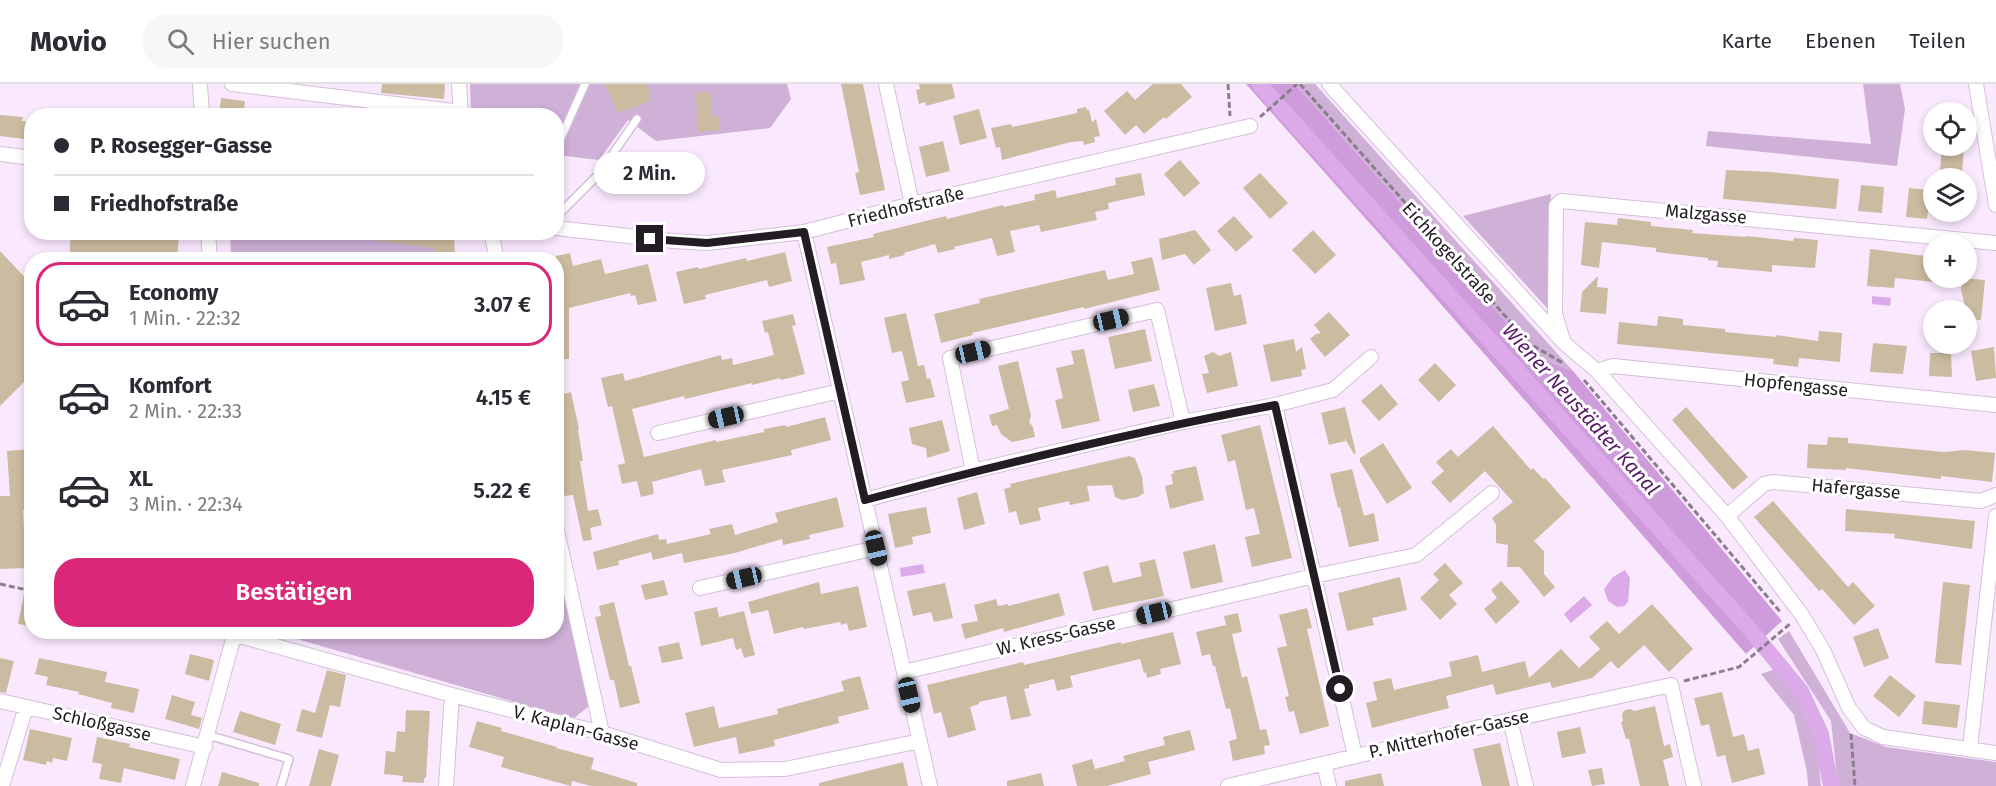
<!DOCTYPE html>
<html lang="de">
<head>
<meta charset="utf-8">
<style>
  :root { --surface:#fff; --page:#f7f7f7; --text:#2b2b33; --muted:#7c7c81; --line:#e1e1e2; --accent:#db2777 }
  body { margin:0; font-family:"Fira Sans",sans-serif; background:var(--page); color:var(--text); height:100vh; display:flex; flex-direction:column; font-size:22px; white-space:nowrap }
  * { box-sizing:border-box; margin:0 }
  p { font-size:20px; color:var(--muted) }
  .icon { flex:none; width:33px; height:33px; fill:none; stroke:currentColor; stroke-width:2; stroke-linecap:round; stroke-linejoin:round }
  .map { position:relative; flex:1; overflow:hidden }
  .sheet { position:absolute; left:24px; top:168px; width:540px; height:387px; display:flex; flex-direction:column; background:var(--surface); border-radius:24px; box-shadow:0 3px 9px #0003 }
  .sheet>* { flex:none }
  .banner { position:absolute; left:24px; top:24px; width:540px; height:132px; border-radius:24px; box-shadow:0 3px 9px #0003; display:grid; align-content:center; height:132px; padding:0 30px; background:var(--surface) }
  .controls { position:absolute; left:1923px; top:18px; display:grid; gap:12px }
  .controls a { display:grid; place-items:center; width:54px; height:54px; border-radius:50%; background:var(--surface); box-shadow:0 3px 9px #0003; font-size:30px }
  .end { position:absolute; width:27px; height:27px; margin:-14px; border:8px solid #231c25; background:#fff; box-shadow:0 0 0 3px #fff }
  .from { border-radius:50% }
  .bubble { position:absolute; height:42px; border-radius:21px; background:var(--surface); box-shadow:0 3px 9px #0003; font-size:20px; font-weight:600; line-height:42px; text-align:center }
  .car { position:absolute; width:18px; height:36px; margin:-18px -9px; border-radius:8px; box-shadow:0 0 4px 2px #0007; background:linear-gradient(#222 24%,#8ab4d8 0 40%,#222 0 76%,#8ab4d8 0 86%,#222 0) }
  .banner b { display:flex; align-items:center; gap:21px; height:57px; font-size:22px }
  .banner b+b { border-top:2px solid var(--line) }
  .banner i { width:15px; height:15px; background:var(--text) }
  ul { padding:10px 0 0; list-style:none }
  li { display:flex; align-items:center; gap:18px; height:84px; margin:0 12px 9px; padding:0 18px; border:3px solid transparent; border-radius:24px }
  li div { flex:1 }
  li b { display:block; font-size:22px }
  li em { font-style:normal; font-weight:600 }
  li.on { border-color:var(--accent) }
  li>.icon { width:54px; height:54px; stroke-width:1.5 }
  .button { display:flex; gap:12px; margin-top:auto; padding:12px 30px }
  .button a { flex:1; height:69px; border-radius:24px; background:var(--accent); color:#fff; font-size:24px; font-weight:600; line-height:69px; text-align:center }
  header { display:flex; align-items:center; gap:36px; box-sizing:border-box; height:84px; padding:0 30px; background:var(--surface); border-bottom:2px solid var(--line) }
  header strong { font-size:28px }
  nav { display:flex; gap:33px; margin-inline-start:auto; font-size:21px }
  .search { width:420px; height:54px; background:var(--page); display:flex; align-items:center; gap:15px; box-sizing:border-box; padding:0 21px; border-radius:24px; color:var(--muted); font-size:22px }
  .map>svg:first-child { display:block }
  .green { fill:#cfb0d7 }
  .forest { fill:#ce9cdb }
  .water { fill:#dca9e9 }
  .lines { fill:none; stroke-linecap:round; stroke-linejoin:round }
  .canal { stroke:#dca9e9; stroke-width:16 }
  .building { fill:#cbbba0 }
  .service-casing { stroke:#d4bfd9; stroke-width:10 }
  .minor-casing { stroke:#d4bfd9; stroke-width:16 }
  .path { stroke:#8a7e8d; stroke-width:3; stroke-dasharray:6 3; stroke-linecap:butt }
  .service { stroke:#fff; stroke-width:7 }
  .minor { stroke:#fff; stroke-width:14 }
  .route { stroke:#231c25; stroke-width:8 }
  .labels { text-anchor:middle; stroke-width:6; stroke-linejoin:round; paint-order:stroke }
  .street-label { font-size:18px; fill:#231c25; stroke:#fff }
  .water-label { font-size:20px; font-style:italic; fill:#561964; stroke:#fff }
</style>
</head>
<body>
<header>
<strong>Movio</strong>
<div class="search"><svg class="icon" aria-label="search" viewBox="0 0 24 24"><circle cx="10" cy="10" r="6"/><path d="M15 15l6 6"/></svg>Hier suchen</div>
<nav><a>Karte</a><a>Ebenen</a><a>Teilen</a></nav>
</header>
<div class="map">
<svg width="1996" height="702" viewBox="0 0 1996 702">
  <rect width="100%" height="100%" fill="#fae9fe"/>
  <path class="green" d="M 470,0 L 787,0 L 791,15 L 770,44 L 656,57 L 628,36 L 599,76 L 557,71 L 556,32 L 471,31 Z
    M 1295,0 L 1315,0 L 1573,287 L 1538,274 Z
    M 1863,0 L 1900,0 L 1905,25 L 1897,82 L 1706,62 L 1708,47 L 1871,60 Z
    M 1551,110 L 1548,225 L 1463,132 Z
    M 230,149 L 451,149 L 455,175 L 231,175 Z
    M 557,470 L 589,622 L 573,635 L 273,548 L 556,548 Z
    M 1789,547 L 1850,649 L 1886,663 L 1996,678 L 1996,702 L 1838,702 L 1831,637 L 1778,555 Z
    M 1775,585 L 1798,615 L 1817,658 L 1821,702 L 1808,702 L 1807,688 L 1794,631 L 1761,590 Z"/>
  <path class="forest" d="M 1246,0 L 1295,0 L 1538,274 L 1573,287 L 1782,537 L 1746,570 L 1406,180 Z"/>
  <path class="water" d="M 1872,212 L 1891,214 L 1890,222 L 1872,220 Z
    M 923,480 L 925,489 L 901,493 L 900,484 Z
    M 1625,486 L 1630,494 L 1628,518 L 1624,522 L 1617,523 L 1608,517 L 1604,505 L 1613,493 Z
    M 1584,512 L 1592,521 L 1571,539 L 1564,530 Z"/>
  <g class="lines">
    <path class="canal" d="M 1259,0 L 1747,542 L 1801,607 L 1821,650 L 1831,702"/>
  </g>
  <path class="building" d="M 382,0 L 445,0 L 444,15 L 381,9 Z
    M 605,0 L 646,0 L 649,4 L 650,16 L 637,23 L 618,28 Z
    M 841,0 L 863,0 L 885,106 L 860,111 L 855,89 L 859,88 Z
    M 919,0 L 952,0 L 955,14 L 926,22 L 925,18 L 919,20 L 916,6 L 920,5 Z
    M 1153,0 L 1181,0 L 1192,13 L 1166,35 L 1164,33 L 1144,50 L 1136,41 L 1125,51 L 1104,27 L 1127,7 L 1135,16 Z
    M 710,8 L 712,33 L 719,32 L 720,46 L 698,48 L 696,9 Z
    M 221,14 L 245,17 L 243,32 L 219,32 Z
    M 1086,23 L 1087,26 L 1089,26 L 1092,38 L 1096,35 L 1100,52 L 1094,53 L 1095,58 L 1084,61 L 1083,57 L 1071,58 L 1002,76 L 1000,63 L 996,64 L 991,44 L 1011,40 L 1012,43 L 1077,29 L 1077,25 Z
    M 979,25 L 987,54 L 960,61 L 953,32 Z
    M 0,31 L 23,33 L 22,37 L 32,38 L 32,56 L 0,52 Z
    M 943,57 L 950,87 L 926,93 L 919,63 Z
    M 1942,62 L 1959,62 L 1959,64 L 1964,64 L 1962,88 L 1940,86 Z
    M 1180,76 L 1200,99 L 1184,113 L 1164,90 Z
    M 1726,86 L 1771,88 L 1839,95 L 1836,125 L 1723,115 Z
    M 1141,89 L 1145,111 L 1108,119 L 1109,125 L 1095,128 L 1097,136 L 1041,148 L 1039,141 L 1010,147 L 1015,168 L 997,172 L 992,154 L 954,163 L 955,165 L 938,169 L 935,160 L 904,169 L 905,171 L 889,175 L 889,171 L 861,178 L 865,196 L 840,201 L 836,179 L 831,180 L 827,163 L 874,153 L 873,150 L 946,132 L 947,135 L 1003,121 L 1004,123 L 1035,116 L 1034,111 L 1055,106 L 1057,114 L 1116,101 L 1115,94 Z
    M 1260,89 L 1288,119 L 1270,135 L 1243,104 Z
    M 1861,101 L 1884,103 L 1882,129 L 1858,127 Z
    M 1909,104 L 1931,106 L 1927,135 L 1906,133 Z
    M 1234,132 L 1253,153 L 1236,168 L 1217,147 Z
    M 1618,134 L 1651,138 L 1651,142 L 1693,146 L 1692,149 L 1746,153 L 1746,152 L 1793,157 L 1794,154 L 1818,156 L 1815,184 L 1772,181 L 1772,188 L 1717,183 L 1718,177 L 1708,176 L 1708,174 L 1656,168 L 1656,164 L 1602,158 L 1599,184 L 1581,181 L 1585,138 L 1617,141 Z
    M 1195,146 L 1211,166 L 1194,181 L 1185,170 L 1162,176 L 1159,155 Z
    M 1313,146 L 1336,171 L 1315,190 L 1292,166 Z
    M 71,148 L 179,150 L 177,176 L 69,176 Z
    M 374,148 L 454,148 L 455,176 L 434,176 L 433,164 L 373,156 Z
    M 1870,165 L 1934,173 L 1934,198 L 1895,194 L 1894,204 L 1867,202 Z
    M 0,167 L 32,201 L 32,290 L 0,322 Z
    M 785,168 L 792,197 L 769,203 L 767,196 L 705,211 L 706,215 L 684,220 L 676,188 L 698,183 L 699,185 L 746,174 L 747,177 Z
    M 570,169 L 573,182 L 601,175 L 605,190 L 648,180 L 657,217 L 638,221 L 635,211 L 631,212 L 630,209 L 569,224 L 569,275 L 556,275 L 556,172 Z
    M 1152,173 L 1160,206 L 1084,225 L 1084,223 L 972,249 L 973,251 L 941,259 L 934,230 L 980,219 L 979,215 L 1105,186 L 1108,196 L 1134,190 L 1131,178 Z
    M 1598,192 L 1597,203 L 1608,204 L 1606,230 L 1580,228 L 1582,208 Z
    M 1963,194 L 1985,196 L 1981,236 L 1966,235 L 1966,226 L 1961,206 Z
    M 1231,199 L 1234,212 L 1241,210 L 1247,240 L 1215,247 L 1206,204 Z
    M 1329,228 L 1350,251 L 1325,273 L 1310,255 L 1316,250 L 1321,249 L 1314,241 Z
    M 906,229 L 918,282 L 924,281 L 927,295 L 930,294 L 935,313 L 906,319 L 901,298 L 909,296 L 902,267 L 892,269 L 884,234 Z
    M 793,230 L 796,241 L 792,242 L 805,290 L 781,296 L 780,294 L 752,301 L 752,299 L 685,315 L 684,312 L 632,325 L 644,373 L 716,356 L 716,358 L 764,348 L 764,345 L 786,341 L 786,343 L 825,333 L 831,356 L 791,366 L 792,371 L 722,386 L 725,398 L 705,402 L 701,385 L 652,398 L 654,410 L 641,413 L 637,397 L 622,400 L 618,381 L 625,379 L 612,322 L 608,323 L 601,294 L 623,289 L 625,297 L 721,271 L 722,276 L 732,274 L 733,281 L 774,271 L 768,248 L 765,249 L 762,237 Z
    M 1658,232 L 1683,235 L 1683,241 L 1725,245 L 1725,248 L 1776,253 L 1777,251 L 1818,257 L 1819,247 L 1842,249 L 1840,278 L 1799,274 L 1798,283 L 1773,280 L 1774,275 L 1617,260 L 1619,238 L 1657,242 Z
    M 1145,245 L 1152,277 L 1115,285 L 1108,253 Z
    M 1294,255 L 1296,268 L 1302,263 L 1306,285 L 1301,286 L 1302,292 L 1271,298 L 1263,261 Z
    M 1873,259 L 1907,262 L 1903,290 L 1870,288 Z
    M 1994,263 L 1996,294 L 1976,297 L 1971,267 Z
    M 1084,265 L 1100,337 L 1062,345 L 1055,316 L 1063,314 L 1056,284 L 1074,280 L 1071,267 Z
    M 1213,268 L 1219,272 L 1231,268 L 1238,302 L 1207,309 L 1202,290 L 1209,289 L 1204,272 Z
    M 1930,269 L 1951,269 L 1952,293 L 1929,292 Z
    M 1018,277 L 1031,332 L 1029,338 L 1033,343 L 1035,353 L 1012,358 L 1001,350 L 997,341 L 992,342 L 989,331 L 1009,325 L 998,282 Z
    M 1435,279 L 1456,301 L 1439,318 L 1418,296 Z
    M 1154,300 L 1160,322 L 1133,328 L 1128,306 Z
    M 1381,300 L 1398,320 L 1379,337 L 1361,317 Z
    M 571,308 L 579,345 L 578,345 L 583,377 L 580,377 L 588,427 L 598,425 L 602,441 L 590,444 L 592,456 L 583,457 L 573,411 L 564,412 L 556,365 L 556,312 Z
    M 1345,323 L 1356,369 L 1354,370 L 1345,355 L 1345,357 L 1329,361 L 1321,329 Z
    M 1686,323 L 1748,393 L 1733,406 L 1672,336 Z
    M 942,336 L 950,367 L 927,374 L 926,364 L 912,360 L 909,344 Z
    M 1260,341 L 1292,474 L 1252,483 L 1245,453 L 1260,450 L 1254,424 L 1246,426 L 1235,376 L 1228,378 L 1221,351 Z
    M 1493,342 L 1531,386 L 1533,384 L 1543,395 L 1545,394 L 1571,423 L 1534,457 L 1544,467 L 1544,490 L 1555,503 L 1544,513 L 1520,483 L 1507,483 L 1508,461 L 1496,459 L 1496,441 L 1492,434 L 1513,418 L 1485,387 L 1450,419 L 1431,398 L 1444,387 L 1436,378 L 1451,365 L 1458,373 Z
    M 1828,353 L 1848,354 L 1848,359 L 1944,368 L 1965,366 L 1995,369 L 1992,398 L 1941,392 L 1941,395 L 1846,384 L 1846,386 L 1807,384 L 1808,360 L 1827,361 Z
    M 1383,359 L 1412,404 L 1387,420 L 1360,378 L 1360,374 Z
    M 32,365 L 32,426 L 23,426 L 26,484 L 0,485 L 0,412 L 10,412 L 7,367 Z
    M 1129,372 L 1135,374 L 1142,393 L 1144,409 L 1138,413 L 1122,416 L 1115,413 L 1112,401 L 1087,402 L 1090,417 L 1070,421 L 1069,417 L 1038,424 L 1041,436 L 1020,441 L 1016,427 L 1009,429 L 1004,405 L 1011,403 L 1010,400 Z
    M 1196,382 L 1204,416 L 1170,425 L 1165,402 L 1173,400 L 1171,390 L 1174,390 L 1173,387 Z
    M 1352,385 L 1364,432 L 1374,429 L 1379,457 L 1349,463 L 1340,423 L 1338,424 L 1330,390 Z
    M 977,408 L 985,440 L 964,446 L 957,414 Z
    M 837,413 L 844,443 L 809,451 L 810,455 L 783,461 L 782,455 L 735,469 L 684,479 L 682,469 L 653,476 L 651,468 L 618,477 L 619,481 L 597,486 L 593,468 L 658,450 L 659,456 L 666,455 L 667,460 L 711,450 L 709,445 L 732,440 L 735,451 L 778,438 L 775,429 Z
    M 1773,417 L 1848,503 L 1853,498 L 1875,522 L 1854,541 L 1822,505 L 1819,507 L 1754,433 Z
    M 926,423 L 931,449 L 912,453 L 913,460 L 895,464 L 888,430 Z
    M 1846,425 L 1975,437 L 1972,465 L 1894,454 L 1895,450 L 1845,447 Z
    M 1215,460 L 1223,498 L 1191,505 L 1183,468 Z
    M 1155,475 L 1164,512 L 1093,527 L 1083,488 L 1108,481 L 1113,499 L 1142,492 L 1139,479 Z
    M 1445,479 L 1463,499 L 1449,511 L 1457,520 L 1440,536 L 1420,514 L 1439,496 L 1433,490 Z
    M 1400,493 L 1407,526 L 1372,534 L 1374,541 L 1347,547 L 1338,509 Z
    M 664,496 L 668,511 L 645,516 L 641,501 Z
    M 1501,497 L 1520,518 L 1496,540 L 1484,525 L 1497,514 L 1491,506 Z
    M 819,498 L 821,510 L 858,502 L 867,543 L 849,547 L 847,539 L 841,541 L 840,538 L 804,545 L 803,543 L 774,550 L 768,526 L 751,530 L 748,518 Z
    M 1943,498 L 1970,501 L 1961,581 L 1935,579 Z
    M 945,499 L 953,534 L 934,538 L 931,528 L 913,532 L 907,507 Z
    M 26,500 L 32,500 L 32,542 L 18,540 Z
    M 1059,509 L 1065,531 L 1004,548 L 1003,544 L 965,555 L 961,540 L 978,537 L 974,521 L 996,515 L 998,522 L 1008,520 L 1008,522 Z
    M 614,518 L 629,582 L 631,582 L 640,619 L 620,624 L 614,596 L 610,596 L 595,533 L 601,532 L 599,522 Z
    M 1652,520 L 1693,565 L 1669,588 L 1644,561 L 1618,585 L 1611,577 L 1592,594 L 1552,604 L 1550,598 L 1496,611 L 1493,600 L 1446,612 L 1449,624 L 1372,644 L 1366,619 L 1377,616 L 1373,598 L 1391,594 L 1394,606 L 1452,592 L 1449,578 L 1478,571 L 1482,588 L 1525,577 L 1529,594 L 1561,565 L 1579,584 L 1600,565 L 1589,553 L 1607,537 L 1619,550 Z
    M 717,523 L 719,533 L 744,527 L 755,571 L 744,574 L 741,564 L 736,566 L 733,554 L 701,562 L 694,528 Z
    M 1307,524 L 1312,544 L 1307,545 L 1329,642 L 1300,650 L 1294,627 L 1289,628 L 1285,613 L 1289,612 L 1277,564 L 1287,562 L 1279,531 Z
    M 1238,529 L 1242,548 L 1232,550 L 1242,594 L 1247,592 L 1260,646 L 1266,645 L 1270,661 L 1264,662 L 1265,670 L 1233,677 L 1229,657 L 1237,655 L 1230,624 L 1226,625 L 1215,582 L 1213,582 L 1210,570 L 1202,572 L 1196,548 L 1226,541 L 1224,532 Z
    M 1878,544 L 1889,574 L 1864,583 L 1853,553 Z
    M 1173,548 L 1181,580 L 1160,585 L 1161,590 L 1147,594 L 1146,588 L 1144,589 L 1140,575 L 1070,592 L 1073,603 L 1057,607 L 1054,595 L 1029,601 L 1029,604 L 1024,605 L 1031,632 L 1011,636 L 1006,612 L 979,618 L 979,620 L 970,623 L 976,646 L 948,654 L 941,628 L 934,630 L 927,601 L 1023,578 L 1024,581 L 1121,558 L 1121,560 Z
    M 679,558 L 683,575 L 662,579 L 658,563 Z
    M 190,570 L 214,576 L 209,597 L 185,590 Z
    M 0,574 L 14,577 L 6,609 L 0,608 Z
    M 39,574 L 107,588 L 105,598 L 139,605 L 134,629 L 111,624 L 112,619 L 78,610 L 79,608 L 46,601 L 48,593 L 35,590 Z
    M 327,586 L 346,591 L 340,623 L 330,621 L 322,654 L 296,647 L 302,625 L 315,629 Z
    M 1890,591 L 1916,612 L 1899,633 L 1873,612 Z
    M 860,592 L 869,625 L 838,633 L 839,639 L 774,656 L 775,662 L 739,670 L 736,653 L 694,663 L 685,629 L 714,622 L 719,644 L 778,630 L 777,625 L 844,607 L 841,597 Z
    M 1722,608 L 1733,653 L 1744,650 L 1748,667 L 1759,664 L 1765,690 L 1732,699 L 1725,671 L 1717,673 L 1709,640 L 1701,642 L 1694,614 Z
    M 172,611 L 195,618 L 191,631 L 202,634 L 199,645 L 165,635 Z
    M 1924,617 L 1960,621 L 1957,644 L 1922,640 Z
    M 1655,622 L 1664,662 L 1670,660 L 1673,673 L 1663,676 L 1669,702 L 1640,702 L 1629,655 L 1626,655 L 1621,638 L 1623,637 L 1622,630 L 1625,626 L 1631,625 L 1634,627 Z
    M 406,626 L 430,627 L 426,694 L 424,694 L 424,699 L 402,698 L 403,692 L 384,690 L 386,667 L 395,668 L 397,647 L 405,648 Z
    M 240,627 L 281,640 L 275,661 L 233,648 Z
    M 477,637 L 502,644 L 501,647 L 557,663 L 556,664 L 594,674 L 591,685 L 637,699 L 637,702 L 591,702 L 572,697 L 571,702 L 501,683 L 504,673 L 469,663 Z
    M 1580,643 L 1586,669 L 1562,674 L 1557,648 Z
    M 30,645 L 72,654 L 67,677 L 53,674 L 52,679 L 47,677 L 46,681 L 23,676 Z
    M 1190,646 L 1195,666 L 1148,678 L 1151,690 L 1107,702 L 1077,702 L 1072,681 L 1092,675 L 1095,685 L 1125,677 L 1123,672 L 1165,661 L 1163,653 Z
    M 97,653 L 130,660 L 129,663 L 180,675 L 175,696 L 124,684 L 121,699 L 99,695 L 102,680 L 92,678 Z
    M 1500,659 L 1510,702 L 1482,702 L 1473,665 Z
    M 319,665 L 339,671 L 331,702 L 309,702 Z
    M 903,678 L 908,702 L 819,702 L 819,699 Z
    M 1602,684 L 1605,700 L 1592,702 L 1588,686 Z
    M 222,688 L 259,699 L 259,702 L 218,702 Z
    M 1041,689 L 1044,702 L 1007,702 L 1007,697 Z
    M 1381,689 L 1384,702 L 1345,702 L 1345,697 Z"/>
  <g class="lines">
    <g class="service-casing">
      <path id="service" d="M 556,65 L 585,0
        M 556,133 L 598,91 L 637,35
        M 208,651 L 289,675 L 281,702"/>
    </g>
    <g class="minor-casing">
      <path id="minor" d="M 200,0 L 202,32
        M 232,0 L 461,28
        M 459,0 L 461,32
        M 886,0 L 912,120
        M 1329,0 L 1564,259 L 1597,287 L 1727,432 L 1802,531 L 1823,566 L 1849,624 L 1864,644 L 1883,653 L 1996,669
        M 1976,0 L 1996,121
        M 0,70 L 32,74
        M 556,144 L 673,157 L 707,159 L 804,148 L 912,120 L 1250,42
        M 208,148 L 210,176
        M 491,148 L 497,176
        M 804,148 L 930,702
        M 1563,256 L 1555,230 L 1556,122 L 1561,117 L 1996,159
        M 1597,287 L 1613,282 L 1996,321
        M 1275,321 L 1355,672
        M 658,349 L 840,307
        M 973,387 L 950,274 L 1157,226 L 1183,338
        M 865,416 L 973,387 L 1183,338 L 1275,321 L 1333,306 L 1371,273
        M 1727,432 L 1764,400 L 1773,398 L 1981,417 L 1996,411
        M 556,442 L 602,649
        M 700,504 L 876,464
        M 236,551 L 452,611 L 602,649 L 721,686 L 785,685 L 920,657
        M 904,588 L 1314,492 L 1416,471 L 1492,409
        M 0,617 L 205,663
        M 1510,636 L 1526,702
        M 1970,664 L 1996,432
        M 1324,680 L 1329,702
        M 2,702 L 26,623
        M 193,702 L 235,548
        M 446,702 L 452,611
        M 1228,702 L 1510,636 L 1671,601 L 1694,702"/>
    </g>
    <path class="path" d="M 1228,0 L 1230,32
      M 1300,0 L 1530,260 L 1563,279
      M 1260,33 L 1297,0
      M 1584,296 L 1781,529
      M 0,500 L 32,507
      M 1684,597 L 1739,583 L 1791,539
      M 1851,650 L 1855,702"/>
    <use href="#service" class="service"/>
    <use href="#minor" class="minor"/>
  </g>
  <g class="lines">
    <path class="route" d="M 650,155 L 707,159 L 804,148 L 865,416 C 1001,380 1137,347 1275,321 L 1340,605"/>
  </g>
  <g class="labels">
    <g class="street-label">
      <text transform="translate(906 123) rotate(-14)" y="6">Friedhofstraße</text>
      <text transform="translate(1706 130) rotate(5)" y="6">Malzgasse</text>
      <text transform="translate(1449 169) rotate(48)" y="6">Eichkogelstraße</text>
      <text transform="translate(1796 301) rotate(6)" y="6">Hopfengasse</text>
      <text transform="translate(1856 405) rotate(5)" y="6">Hafergasse</text>
      <text transform="translate(1056 552) rotate(-13)" y="6">W. Kress-Gasse</text>
      <text transform="translate(102 640) rotate(13)" y="6">Schloßgasse</text>
      <text transform="translate(576 644) rotate(15)" y="6">V. Kaplan-Gasse</text>
      <text transform="translate(1449 650) rotate(-13)" y="6">P. Mitterhofer-Gasse</text>
    </g>
    <g class="water-label">
      <text transform="translate(1581 325) rotate(48)" y="7">Wiener Neustädter Kanal</text>
    </g>
  </g>
</svg>
<div class="controls">
<a><svg class="icon" aria-label="locate" viewBox="0 0 24 24"><circle cx="12" cy="12" r="6"/><path d="M12 2v4M12 18v4M2 12h4M18 12h4"/></svg></a>
<a><svg class="icon" aria-label="layers" viewBox="0 0 24 24"><path d="M12 4l9 5-9 5-9-5zM3 14l9 5 9-5"/></svg></a>
<a>+</a>
<a>−</a>
</div>
<i class="end from" style="left:1340px;top:605px"></i>
<i class="end" style="left:650px;top:155px"></i>
<div class="bubble" style="left:594px;top:68px;width:111px">2 Min.</div>
<i class="car" style="left:1111px;top:236px;rotate:77deg"></i>
<i class="car" style="left:973px;top:268px;rotate:77deg"></i>
<i class="car" style="left:726px;top:333px;rotate:257deg"></i>
<i class="car" style="left:876px;top:464px;rotate:167deg"></i>
<i class="car" style="left:744px;top:494px;rotate:257deg"></i>
<i class="car" style="left:1154px;top:529px;rotate:257deg"></i>
<i class="car" style="left:909px;top:611px;rotate:167deg"></i>
<div class="banner">
<b><i class="from"></i>P. Rosegger-Gasse</b>
<b><i></i>Friedhofstraße</b>
</div>
<section class="sheet">
<ul>
<li class="on"><svg class="icon" aria-label="car" viewBox="0 0 24 24"><path d="M5 17H2v-5l4-1 3-4h7l3 4 3 1v5h-3M9 17h6M6 11h13"/><circle cx="7" cy="17" r="2"/><circle cx="17" cy="17" r="2"/></svg><div><b>Economy</b><p>1 Min. · 22:32</p></div><em>3.07 €</em></li>
<li><svg class="icon" aria-label="car" viewBox="0 0 24 24"><path d="M5 17H2v-5l4-1 3-4h7l3 4 3 1v5h-3M9 17h6M6 11h13"/><circle cx="7" cy="17" r="2"/><circle cx="17" cy="17" r="2"/></svg><div><b>Komfort</b><p>2 Min. · 22:33</p></div><em>4.15 €</em></li>
<li><svg class="icon" aria-label="car" viewBox="0 0 24 24"><path d="M5 17H2v-5l4-1 3-4h7l3 4 3 1v5h-3M9 17h6M6 11h13"/><circle cx="7" cy="17" r="2"/><circle cx="17" cy="17" r="2"/></svg><div><b>XL</b><p>3 Min. · 22:34</p></div><em>5.22 €</em></li>
</ul>
<div class="button"><a>Bestätigen</a></div>
</section>
</div>
</body>
</html>
